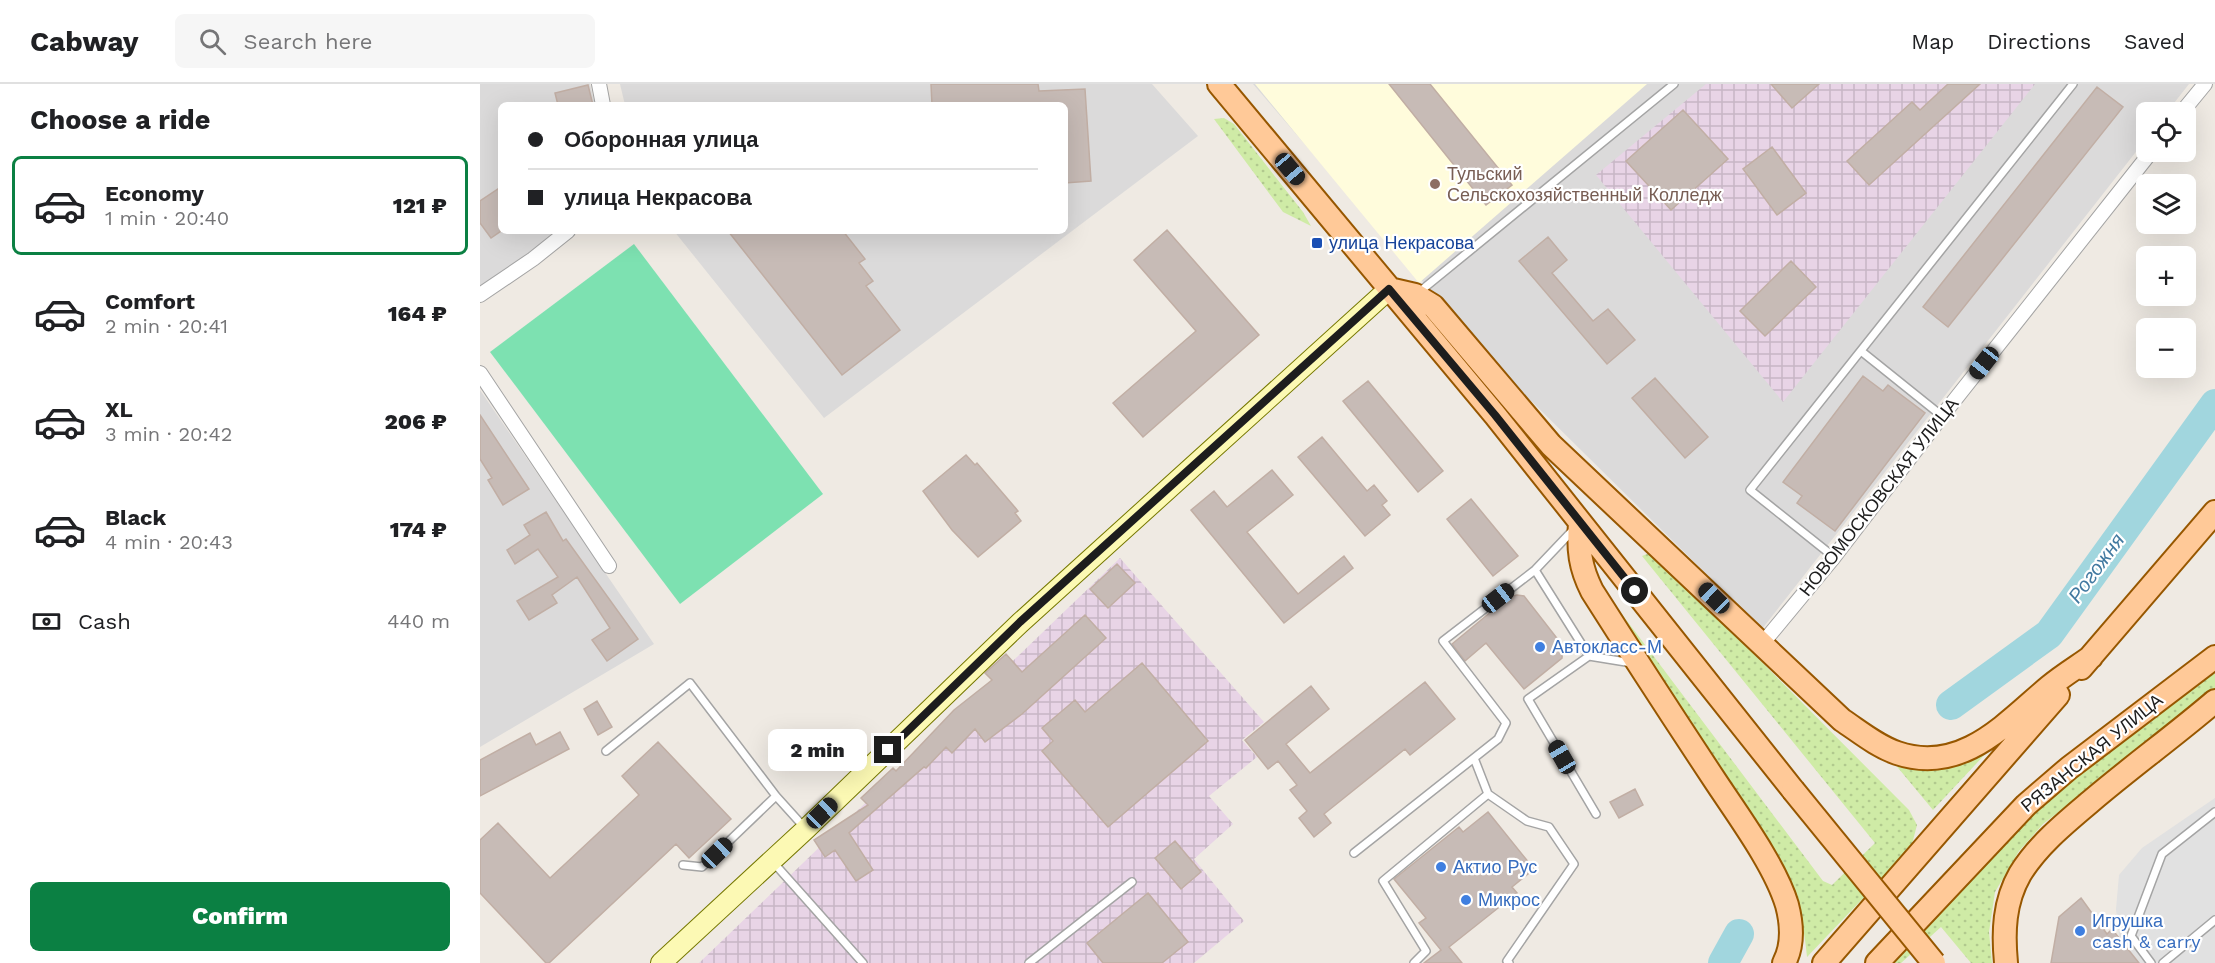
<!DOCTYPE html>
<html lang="en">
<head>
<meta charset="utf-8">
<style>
  :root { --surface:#fff; --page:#f6f6f6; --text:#202124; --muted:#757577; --line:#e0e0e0; --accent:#0b8043 }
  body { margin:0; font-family:"Work Sans",sans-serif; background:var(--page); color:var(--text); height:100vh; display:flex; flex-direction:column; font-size:22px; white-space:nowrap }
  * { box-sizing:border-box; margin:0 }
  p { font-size:20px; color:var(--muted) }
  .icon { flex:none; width:33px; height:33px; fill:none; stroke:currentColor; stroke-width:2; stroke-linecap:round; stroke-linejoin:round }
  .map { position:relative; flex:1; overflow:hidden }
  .details { display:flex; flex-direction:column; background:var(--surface); width:480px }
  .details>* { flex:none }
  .banner { position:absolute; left:18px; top:18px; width:570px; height:132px; border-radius:9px; box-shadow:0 6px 24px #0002; display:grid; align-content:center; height:132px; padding:0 30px; background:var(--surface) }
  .tools { position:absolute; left:1656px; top:18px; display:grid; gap:12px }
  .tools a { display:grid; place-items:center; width:60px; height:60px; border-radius:9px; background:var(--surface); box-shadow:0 6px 24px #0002; font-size:30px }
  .end { position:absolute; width:27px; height:27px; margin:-14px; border:8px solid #1d1d1d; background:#fff; box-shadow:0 0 0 3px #fff }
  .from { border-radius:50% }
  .bubble { position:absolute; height:42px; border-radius:9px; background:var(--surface); box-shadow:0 6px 24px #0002; font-size:20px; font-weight:800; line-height:42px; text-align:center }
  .car { position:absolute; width:18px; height:36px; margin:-18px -9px; border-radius:8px; box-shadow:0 0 4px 2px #0007; background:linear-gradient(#222 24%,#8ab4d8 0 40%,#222 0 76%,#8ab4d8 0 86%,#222 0) }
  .banner b { display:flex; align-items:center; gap:21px; height:57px; font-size:22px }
  .banner b+b { border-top:2px solid var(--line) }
  .banner i { width:15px; height:15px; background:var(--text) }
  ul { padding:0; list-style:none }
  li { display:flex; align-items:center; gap:18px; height:99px; margin:0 12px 9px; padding:0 18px; border:3px solid transparent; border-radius:9px }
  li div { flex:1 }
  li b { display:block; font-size:22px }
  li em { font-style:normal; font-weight:800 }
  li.selected { border-color:var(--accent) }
  li>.icon { width:54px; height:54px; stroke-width:1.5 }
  h2 { padding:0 30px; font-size:27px; line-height:72px }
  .pay { display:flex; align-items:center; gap:15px; height:66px; padding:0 30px; font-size:22px }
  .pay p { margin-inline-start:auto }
  .cta { display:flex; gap:12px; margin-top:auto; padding:12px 30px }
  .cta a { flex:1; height:69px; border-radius:9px; background:var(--accent); color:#fff; font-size:24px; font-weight:800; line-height:69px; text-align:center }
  header { display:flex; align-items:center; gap:36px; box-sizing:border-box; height:84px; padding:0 30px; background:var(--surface); border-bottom:2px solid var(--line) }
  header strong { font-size:28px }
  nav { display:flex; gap:33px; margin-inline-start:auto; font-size:21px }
  .search { width:420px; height:54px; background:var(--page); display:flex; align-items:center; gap:15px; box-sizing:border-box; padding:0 21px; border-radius:9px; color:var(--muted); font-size:22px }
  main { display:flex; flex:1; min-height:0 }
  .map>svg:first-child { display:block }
  .residential { fill:#dbdada }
  .industrial { fill:url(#industrial-grid) }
  .education { fill:#fffcdc }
  .grass { fill:url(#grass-dots) }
  .pitch { fill:#7de1b1 }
  .parking { fill:#e1e1e1 }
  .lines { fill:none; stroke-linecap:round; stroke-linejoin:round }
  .river { stroke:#a1d6de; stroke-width:30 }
  .building { fill:#c7bbb6; stroke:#c1aea4; stroke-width:1.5 }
  .lane-casing { stroke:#a4a4a4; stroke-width:10 }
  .street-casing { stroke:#a4a4a4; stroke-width:16 }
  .secondary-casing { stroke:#767801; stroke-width:22 }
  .primary-casing { stroke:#975700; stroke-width:26 }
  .lane { stroke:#fff; stroke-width:7 }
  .street { stroke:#fff; stroke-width:14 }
  .secondary { stroke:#fcf9b4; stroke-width:20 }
  .primary { stroke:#ffc998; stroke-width:22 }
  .primary-bridge-casing { stroke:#975700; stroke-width:26; stroke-linecap:butt }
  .primary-bridge { stroke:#ffc998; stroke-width:22 }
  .route { stroke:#1d1d1d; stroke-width:8 }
  .education-dot { fill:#8d6e63; stroke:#fff; stroke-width:2 }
  .transit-dot { fill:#1a4fb4; stroke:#fff; stroke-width:2 }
  .shop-dot { fill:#3f7fe0; stroke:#fff; stroke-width:2 }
  .labels { text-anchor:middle; stroke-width:4.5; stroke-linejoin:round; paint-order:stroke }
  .education-label { font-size:18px; fill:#785e54; stroke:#fff; text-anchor:start }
  .transit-label { font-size:18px; fill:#164399; stroke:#fff; text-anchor:start }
  .street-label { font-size:18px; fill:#1d1d1d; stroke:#fff }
  .shop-label { font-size:18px; fill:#366cbe; stroke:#fff; text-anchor:start }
  .water-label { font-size:20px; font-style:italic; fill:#4179a0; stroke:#fff }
</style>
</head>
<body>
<header>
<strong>Cabway</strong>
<div class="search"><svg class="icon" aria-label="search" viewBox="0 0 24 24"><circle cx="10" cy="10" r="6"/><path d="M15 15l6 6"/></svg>Search here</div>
<nav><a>Map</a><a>Directions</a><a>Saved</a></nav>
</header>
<main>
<section class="details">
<h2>Choose a ride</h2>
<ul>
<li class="selected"><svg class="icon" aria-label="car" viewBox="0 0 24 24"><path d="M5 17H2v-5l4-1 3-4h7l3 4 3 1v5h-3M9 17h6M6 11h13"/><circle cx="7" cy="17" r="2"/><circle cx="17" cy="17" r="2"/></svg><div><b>Economy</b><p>1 min · 20:40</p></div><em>121 ₽</em></li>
<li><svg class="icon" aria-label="car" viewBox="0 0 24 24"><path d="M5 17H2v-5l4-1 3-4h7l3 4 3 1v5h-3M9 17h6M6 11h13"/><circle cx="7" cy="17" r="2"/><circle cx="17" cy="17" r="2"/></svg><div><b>Comfort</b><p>2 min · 20:41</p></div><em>164 ₽</em></li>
<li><svg class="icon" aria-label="car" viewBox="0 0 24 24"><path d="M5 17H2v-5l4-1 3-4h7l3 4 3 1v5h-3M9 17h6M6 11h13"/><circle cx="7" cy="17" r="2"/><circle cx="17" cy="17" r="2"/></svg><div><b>XL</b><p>3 min · 20:42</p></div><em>206 ₽</em></li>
<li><svg class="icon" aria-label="car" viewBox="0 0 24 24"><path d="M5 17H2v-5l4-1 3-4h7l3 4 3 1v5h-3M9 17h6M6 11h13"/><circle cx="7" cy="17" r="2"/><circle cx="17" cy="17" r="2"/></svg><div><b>Black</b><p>4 min · 20:43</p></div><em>174 ₽</em></li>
</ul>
<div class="pay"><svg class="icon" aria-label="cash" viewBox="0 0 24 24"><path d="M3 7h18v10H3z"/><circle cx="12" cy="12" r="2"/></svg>Cash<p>440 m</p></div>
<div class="cta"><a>Confirm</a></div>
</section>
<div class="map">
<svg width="1735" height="879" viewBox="0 0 1735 879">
  <defs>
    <pattern id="industrial-grid" width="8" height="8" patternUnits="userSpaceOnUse" patternTransform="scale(1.5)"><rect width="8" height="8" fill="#e8d4e6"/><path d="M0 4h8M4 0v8" fill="none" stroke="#c7b6c5"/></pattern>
    <pattern id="grass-dots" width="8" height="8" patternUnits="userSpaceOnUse" patternTransform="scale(1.5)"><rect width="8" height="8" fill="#cfeba6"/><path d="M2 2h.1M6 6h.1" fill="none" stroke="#b1c98e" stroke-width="1.8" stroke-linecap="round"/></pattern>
  </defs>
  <rect width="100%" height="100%" fill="#efeae3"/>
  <path class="residential" d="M 0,0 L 110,0 L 115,21 L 21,21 L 21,147 L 78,147 L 0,207 Z
    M 140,0 L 672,0 L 718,52 L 344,334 L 194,147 L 585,147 L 585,21 L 145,21 Z
    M 773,0 L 1709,0 L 1687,28 L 1666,28 L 1666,55 L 1282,545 L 1011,277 Z
    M 0,306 L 174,560 L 0,663 Z"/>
  <path class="industrial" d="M 1226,0 L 1555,0 L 1303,318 L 1116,91 Z
    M 640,474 L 784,638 L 762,656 L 777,673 L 729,712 L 753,740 L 714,775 L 764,837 L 714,879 L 219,879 Z"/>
  <path class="education" d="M 775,0 L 1167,0 L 939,199 Z"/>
  <path class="grass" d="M 744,34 L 754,40 L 823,128 L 831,142 L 803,128 L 734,35 Z
    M 1172,468 L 1429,726 L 1437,741 L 1431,764 L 1327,873 C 1324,839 1317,812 1301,782 L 1135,521 L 1343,797 L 1352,801 L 1395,759 L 1162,472 Z
    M 1735,586 L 1735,606 L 1563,740 L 1539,767 L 1515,808 L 1509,848 L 1512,879 L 1491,879 L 1461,843 L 1421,879 L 1413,879 L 1559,724 L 1608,680 Z
    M 1509,666 L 1453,726 L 1414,679 Z"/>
  <path class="pitch" d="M 154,160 L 343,410 L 200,520 L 10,268 Z"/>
  <path class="parking" d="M 1735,714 L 1735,879 L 1654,879 L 1640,861 L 1636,825 L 1639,791 L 1662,764 Z"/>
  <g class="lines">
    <path class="river" d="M 1471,621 L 1569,550 L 1735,320
      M 1243,879 L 1259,850"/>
  </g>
  <path class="building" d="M 451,0 L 558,0 L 559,7 L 605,5 L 611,97 L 585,99 L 585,21 L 452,21 Z
    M 909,0 L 950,0 L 1032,101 L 1006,121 Z
    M 1291,0 L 1339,0 L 1312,24 Z
    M 1468,0 L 1500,0 L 1389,101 L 1367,77 L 1432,18 L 1440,26 Z
    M 108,1 L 113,21 L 78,21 L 75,9 Z
    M 1617,3 L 1643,23 L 1468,243 L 1443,223 Z
    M 1203,26 L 1248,75 L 1191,126 L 1146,77 Z
    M 1292,63 L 1326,109 L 1297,131 L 1263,85 Z
    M 21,103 L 21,147 L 11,154 L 0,139 L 0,117 Z
    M 687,146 L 779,251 L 663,353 L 633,319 L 716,247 L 654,176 Z
    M 248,147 L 363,147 L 385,175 L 379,179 L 393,197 L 386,202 L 420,246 L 362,291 Z
    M 1068,153 L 1087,176 L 1072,189 L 1113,237 L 1128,225 L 1155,256 L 1127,280 L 1039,177 Z
    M 1311,177 L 1336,203 L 1285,252 L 1260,227 Z
    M 1383,292 L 1403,307 L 1408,301 L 1445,329 L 1355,447 L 1317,419 L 1322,412 L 1303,398 Z
    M 1175,294 L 1228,353 L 1205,374 L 1152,314 Z
    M 888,297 L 963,387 L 938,408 L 863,317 Z
    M 0,331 L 49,405 L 23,421 L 8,396 L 12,394 L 0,375 Z
    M 842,353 L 887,407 L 894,401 L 907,417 L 902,421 L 910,431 L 885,452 L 818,373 Z
    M 486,371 L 495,381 L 497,379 L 538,427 L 535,429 L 541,437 L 498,473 L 472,446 L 443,407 Z
    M 792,386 L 813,411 L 767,448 L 818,510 L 864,472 L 873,484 L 804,539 L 711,426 L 734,407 L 747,423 Z
    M 991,415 L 1038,472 L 1013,492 L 967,435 Z
    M 66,428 L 83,457 L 86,455 L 158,555 L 127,577 L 112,556 L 130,544 L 97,493 L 72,511 L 77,519 L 49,536 L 37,517 L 78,493 L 58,465 L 35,480 L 27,466 L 50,451 L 44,441 Z
    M 637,480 L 655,499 L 628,524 L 610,505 Z
    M 1037,511 L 1044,512 L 1083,562 L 1082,574 L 1044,605 L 1006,559 L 985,577 L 972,560 L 1029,513 Z
    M 605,531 L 626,554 L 542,630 L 505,658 L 495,645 L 472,669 L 466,663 L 446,684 L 444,683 L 369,749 L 393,786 L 376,797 L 355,766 L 345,773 L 334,756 L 388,721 L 381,714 L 413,684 L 416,687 L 474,626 L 512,596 L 505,589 L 526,570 L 542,588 Z
    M 662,579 L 728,657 L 628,743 L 562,667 L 573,657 L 562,644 L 595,616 L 605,628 Z
    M 945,598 L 975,635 L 930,671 L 925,665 L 844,730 L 851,739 L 834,753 L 819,734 L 827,727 L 810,706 L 817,701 L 798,677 L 788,685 L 765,656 L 831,602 L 849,625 L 806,660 L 830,689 Z
    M 117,617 L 132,643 L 118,651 L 104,625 Z
    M 80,648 L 89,665 L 0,712 L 0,676 L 50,649 L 56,661 Z
    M 178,658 L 251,735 L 209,774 L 196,760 L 69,879 L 66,879 L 0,809 L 0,756 L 18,739 L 70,794 L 159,711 L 142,692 Z
    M 1155,705 L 1163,721 L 1139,734 L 1130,718 Z
    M 1008,728 L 1054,785 L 1032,803 L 1037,809 L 969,863 L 982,879 L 944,879 L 961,866 L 939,839 L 946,834 L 914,795 L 979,743 L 983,748 Z
    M 695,757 L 721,788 L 701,805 L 675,774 Z
    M 668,809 L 708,858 L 682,879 L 623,879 L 607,859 Z
    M 1601,814 L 1627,850 L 1632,845 L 1659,879 L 1571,879 L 1579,833 Z"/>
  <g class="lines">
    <g class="lane-casing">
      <path id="lane" d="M 938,209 L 1194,0
        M 1381,267 L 1462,332
        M 1354,473 L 1270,406 L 1593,0
        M 1055,486 L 1109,572
        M 126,667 L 210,599 L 296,712 L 324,743
        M 994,674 L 1008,710
        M 1116,730 L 1048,615 L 1109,572 L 1152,579
        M 874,769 L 1018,655 L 1026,639 L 963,557 L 1055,486 L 1094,445
        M 293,778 L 383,879
        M 203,781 L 222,783 L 296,712
        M 549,879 L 652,798
        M 934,879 L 946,867 L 903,797 L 1008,710 L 1047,737 L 1069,743 L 1094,780 L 1027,877 L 1029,879
        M 1671,879 L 1651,852 L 1682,770 L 1735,728
        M 1683,879 L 1735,836"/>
    </g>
    <g class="street-casing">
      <path id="street" d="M 119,0 L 123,21
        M 1702,28 L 1725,0
        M 0,211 L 53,175 L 88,147
        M 0,289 L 129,482
        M 1282,560 L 1354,473 L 1462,332 L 1671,68"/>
    </g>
    <g class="secondary-casing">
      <path id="secondary" d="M 181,879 L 326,745 L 540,539 L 909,205"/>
    </g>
    <g class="primary-casing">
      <path id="primary" d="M 739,0 L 1015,331 L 1313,706
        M 909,205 L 935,211 L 953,222 L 1071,361 L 1362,636 C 1380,648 1397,662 1417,669 C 1482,691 1526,639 1569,603 C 1582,592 1597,583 1611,573
        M 1100,439 C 1098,466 1100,483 1112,507 C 1152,570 1193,633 1234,695 C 1257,730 1295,781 1307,821 C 1312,840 1313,862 1304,879
        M 1601,584 L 1735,428
        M 1344,879 L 1578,611
        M 1397,879 L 1546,721 L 1589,684 L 1735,573
        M 1526,879 C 1523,848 1524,818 1540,790 C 1557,762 1585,739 1610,718 C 1651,683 1694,652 1735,617"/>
    </g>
    <use href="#lane" class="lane"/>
    <use href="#street" class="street"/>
    <use href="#secondary" class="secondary"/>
    <use href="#primary" class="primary"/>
    <g class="primary-bridge-casing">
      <path id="primary-bridge" d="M 1313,706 L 1454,879"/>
    </g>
    <use href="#primary-bridge" class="primary-bridge"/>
  </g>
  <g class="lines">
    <path class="route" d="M 408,666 L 540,538 L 909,205 L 1015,331 L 1155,507"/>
  </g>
  <circle class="education-dot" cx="955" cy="100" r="6"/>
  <rect class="transit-dot" x="831" y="153" width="12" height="12" rx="3"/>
  <g class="shop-dot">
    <circle cx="1060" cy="563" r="6"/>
    <circle cx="961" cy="783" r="6"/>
    <circle cx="986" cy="816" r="6"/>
    <circle cx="1600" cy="847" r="6"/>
  </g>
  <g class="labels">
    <g class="education-label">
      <text x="967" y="96">Тульский<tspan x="967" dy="21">Сельскохозяйственный Колледж</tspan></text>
    </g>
    <g class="transit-label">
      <text x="849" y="165">улица Некрасова</text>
    </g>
    <g class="street-label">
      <text transform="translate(1399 413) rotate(-52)" y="6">НОВОМОСКОВСКАЯ УЛИЦА</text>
      <text transform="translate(1612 669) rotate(-39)" y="6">РЯЗАНСКАЯ УЛИЦА</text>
    </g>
    <g class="shop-label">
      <text x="1072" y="569">Автокласс-М</text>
      <text x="973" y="789">Актио Рус</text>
      <text x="998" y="822">Микрос</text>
      <text x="1612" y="843">Игрушка<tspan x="1612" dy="21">cash &amp; carry</tspan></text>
    </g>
    <g class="water-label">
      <text transform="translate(1616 484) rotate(-54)" y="7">Рогожня</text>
    </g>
  </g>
</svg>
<div class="tools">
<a><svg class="icon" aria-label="locate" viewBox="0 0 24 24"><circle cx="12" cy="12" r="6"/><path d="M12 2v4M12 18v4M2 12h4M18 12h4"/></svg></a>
<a><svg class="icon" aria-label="layers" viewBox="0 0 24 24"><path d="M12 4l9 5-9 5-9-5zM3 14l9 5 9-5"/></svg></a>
<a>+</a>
<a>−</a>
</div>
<i class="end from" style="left:1155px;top:507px"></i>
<i class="end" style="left:408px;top:666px"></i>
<div class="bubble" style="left:288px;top:645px;width:99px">2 min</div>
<i class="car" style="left:810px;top:85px;rotate:140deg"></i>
<i class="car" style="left:1504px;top:279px;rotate:218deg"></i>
<i class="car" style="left:1018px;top:514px;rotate:52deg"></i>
<i class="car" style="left:1234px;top:514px;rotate:314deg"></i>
<i class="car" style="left:1082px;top:673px;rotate:330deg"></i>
<i class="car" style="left:342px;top:729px;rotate:46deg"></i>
<i class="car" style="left:237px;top:769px;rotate:46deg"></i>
<div class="banner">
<b><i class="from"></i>Оборонная улица</b>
<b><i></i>улица Некрасова</b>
</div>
</div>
</main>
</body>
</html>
